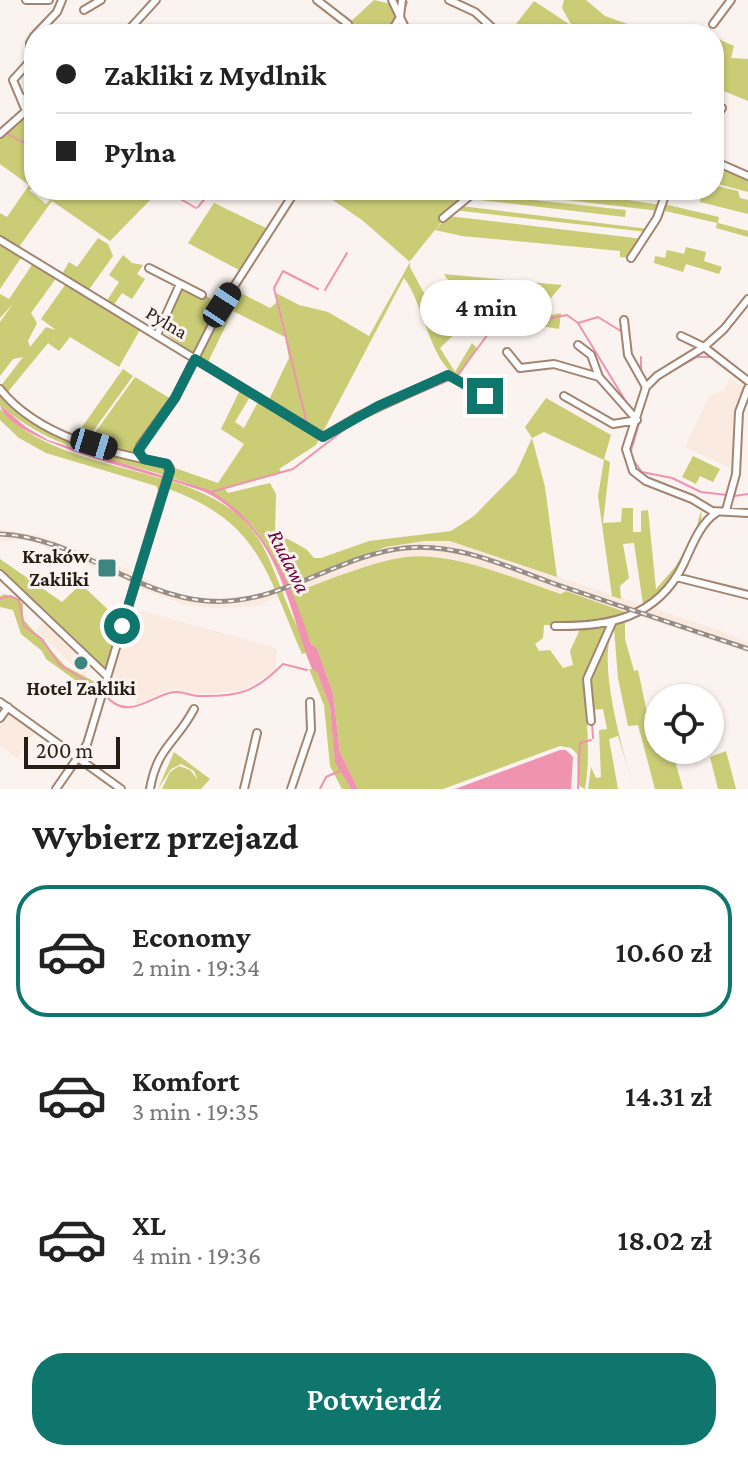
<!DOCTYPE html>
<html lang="pl">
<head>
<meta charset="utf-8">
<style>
  :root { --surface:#fff; --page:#f6f6f6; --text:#222; --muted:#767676; --line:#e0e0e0; --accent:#0f766e }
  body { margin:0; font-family:"Crimson Pro",serif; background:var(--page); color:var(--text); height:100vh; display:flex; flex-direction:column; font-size:30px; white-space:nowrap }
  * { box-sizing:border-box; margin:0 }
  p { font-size:26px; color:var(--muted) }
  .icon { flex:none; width:44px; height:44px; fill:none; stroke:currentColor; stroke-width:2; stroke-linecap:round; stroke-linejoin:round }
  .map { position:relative; height:789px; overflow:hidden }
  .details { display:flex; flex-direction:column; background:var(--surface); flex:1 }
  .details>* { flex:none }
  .guide { position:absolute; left:24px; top:24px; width:700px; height:176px; border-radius:32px; box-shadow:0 2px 6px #0004; display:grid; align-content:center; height:176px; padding:0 32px; background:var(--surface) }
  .controls { position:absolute; left:644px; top:684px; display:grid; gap:16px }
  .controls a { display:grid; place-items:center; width:80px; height:80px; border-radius:50%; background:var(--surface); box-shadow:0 2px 6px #0004; font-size:40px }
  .scale { position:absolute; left:24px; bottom:20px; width:96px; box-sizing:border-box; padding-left:8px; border:4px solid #281d15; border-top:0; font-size:22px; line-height:28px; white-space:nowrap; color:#281d15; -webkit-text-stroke:6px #faf3ef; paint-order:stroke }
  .end { position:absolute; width:36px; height:36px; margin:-18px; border:10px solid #0f766e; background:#fff; box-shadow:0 0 0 4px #fff }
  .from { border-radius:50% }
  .bubble { position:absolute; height:56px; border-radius:28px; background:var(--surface); box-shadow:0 2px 6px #0004; font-size:26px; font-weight:600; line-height:56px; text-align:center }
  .car { position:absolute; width:24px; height:48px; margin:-24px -12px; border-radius:10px; box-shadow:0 0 6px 2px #0007; background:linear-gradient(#222 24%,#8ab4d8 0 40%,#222 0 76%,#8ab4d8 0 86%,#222 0) }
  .guide b { display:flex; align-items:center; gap:28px; height:76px; font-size:30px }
  .guide b+b { border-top:2px solid var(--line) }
  .guide i { width:20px; height:20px; background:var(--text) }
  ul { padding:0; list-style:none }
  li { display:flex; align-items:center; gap:24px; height:132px; margin:0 16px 12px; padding:0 16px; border:4px solid transparent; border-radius:32px }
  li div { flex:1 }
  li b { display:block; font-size:30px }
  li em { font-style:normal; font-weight:600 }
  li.active { border-color:var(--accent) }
  li>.icon { width:72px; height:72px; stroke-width:1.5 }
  h2 { padding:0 32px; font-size:36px; line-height:96px }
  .button { display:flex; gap:16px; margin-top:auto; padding:16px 32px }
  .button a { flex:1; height:92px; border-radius:32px; background:var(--accent); color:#fff; font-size:32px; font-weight:600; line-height:92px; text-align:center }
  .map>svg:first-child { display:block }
  .built { fill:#faeadf }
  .green { fill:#cacc76 }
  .water { fill:#f093b1 }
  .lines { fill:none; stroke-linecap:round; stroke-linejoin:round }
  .stream { stroke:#f093b1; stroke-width:2 }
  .minor-casing { stroke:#a28470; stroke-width:10 }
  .minor { stroke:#fff; stroke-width:6 }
  .rail-casing { stroke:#968d87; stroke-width:5 }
  .rail { stroke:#faf3ef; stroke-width:2; stroke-dasharray:6; stroke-linecap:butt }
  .route { stroke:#0f766e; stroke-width:10 }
  .poi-dot { fill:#3e8582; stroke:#faf3ef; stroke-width:3 }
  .labels { text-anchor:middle; stroke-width:6; stroke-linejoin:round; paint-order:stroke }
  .street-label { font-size:20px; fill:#281d15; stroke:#faf3ef }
  .poi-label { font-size:20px; font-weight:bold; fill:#281d15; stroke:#faf3ef; text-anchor:end }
  .water-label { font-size:22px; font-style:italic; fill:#75023c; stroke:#faf3ef }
</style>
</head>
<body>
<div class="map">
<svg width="748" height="789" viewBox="0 0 748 789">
  <rect width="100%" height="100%" fill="#faf3ef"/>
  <path class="built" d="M 731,376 L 732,381 L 747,387 L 735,412 L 732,469 L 685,447 L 710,395 L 723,391 Z
    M 0,529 L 41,536 L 130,570 L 163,589 L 199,599 L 258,595 L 386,547 L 424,541 L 450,541 L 724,632 L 748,643 L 748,653 L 566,591 L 561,594 L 448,560 L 406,557 L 280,595 L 259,606 L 212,608 L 185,605 L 142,589 L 136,591 L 128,587 L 127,581 L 33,542 L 18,539 L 0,542 Z
    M 135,609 L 273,647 L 277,652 L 275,671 L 241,691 L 201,694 L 169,690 L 137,704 L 134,694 L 111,671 Z
    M 44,621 L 93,666 L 84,676 L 36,630 Z
    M 8,714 L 35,732 L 17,758 L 0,745 L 0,725 Z"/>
  <path class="green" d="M 374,0 L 391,4 L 398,15 L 389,34 L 350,34 L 347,25 Z
    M 564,0 L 586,0 L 605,16 L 655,34 L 508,34 L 534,1 L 572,26 L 562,8 Z
    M 714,37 L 734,46 L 731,58 L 748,59 L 748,101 L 714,87 Z
    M 28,113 L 34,113 L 34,188 L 29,190 L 46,204 L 50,200 L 36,190 L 160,190 L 110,241 L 52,201 L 19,247 L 0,238 L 0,213 L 7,217 L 29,185 L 0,164 L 0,136 Z
    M 716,166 L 748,179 L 748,192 L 714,183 Z
    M 714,185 L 738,191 L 740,198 L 748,200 L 748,214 L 700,202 L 701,195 L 680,190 L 714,190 Z
    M 318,190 L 467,190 L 410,261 L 410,267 L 443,329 L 459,319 L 460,298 L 444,274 L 562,285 L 550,299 L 504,295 L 506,309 L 480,310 L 440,348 L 455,372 L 472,343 L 477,348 L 458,378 C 428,358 425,306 404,278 L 316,445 L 279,469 L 282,473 L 224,488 L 228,493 L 270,483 L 276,494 L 275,532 L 306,549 L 314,558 L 321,558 L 369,541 L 451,531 L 474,516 L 516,473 L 532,438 L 525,427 L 546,398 L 611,435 L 604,459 L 610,462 L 603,523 L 621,522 L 622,508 L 633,508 L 633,532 L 641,532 L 641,511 L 648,510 L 656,589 L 675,567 L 695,532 L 701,511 C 706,539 668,591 643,604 L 634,543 L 623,544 L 629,578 L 620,586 L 621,599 L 612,596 L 598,496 L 604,460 L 544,432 L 532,438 L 545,487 L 557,577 L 450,541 L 424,541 L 386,547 L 297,581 L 301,590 C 334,578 371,562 406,557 C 452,551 518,580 561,594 L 566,591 L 631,614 L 578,625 L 544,625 L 543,638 L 535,644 L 539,651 L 550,650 L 563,668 L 573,665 L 570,651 L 581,627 L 603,626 L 605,631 C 597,650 586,669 586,690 C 586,724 591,754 585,789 L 578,785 L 577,754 L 571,748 L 560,746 L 443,789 L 358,789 L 340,752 L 333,693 L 317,648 L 311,644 C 306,628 297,613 291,598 C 265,529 240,501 170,477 L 172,467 L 218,483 L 244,444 L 221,429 L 241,388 L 251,395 L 235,422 L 244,428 L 259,400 L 267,404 L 289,358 L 285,337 L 233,311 L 207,364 L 198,359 L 235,290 L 270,308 L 277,302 L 285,337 L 276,293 L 299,305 L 328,312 L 369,336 L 410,262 L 362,220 Z
    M 482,190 L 581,193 L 661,205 L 659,211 Z
    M 477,194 L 626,210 L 625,217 L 471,199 Z
    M 214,203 L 268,229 L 241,271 L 188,243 Z
    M 664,204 L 719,217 L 718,223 L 748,231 L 748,237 L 716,228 L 717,223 L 661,210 Z
    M 461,206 L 649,229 L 647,232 L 454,210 Z
    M 448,216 L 643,239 L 629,258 L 620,257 L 620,251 L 462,236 L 435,230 Z
    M 98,238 L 108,244 L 113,256 L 88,291 L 62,274 L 69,262 L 77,267 Z
    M 0,242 L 23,255 L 0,289 Z
    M 686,247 L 706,252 L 704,261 L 722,267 L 719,274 L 686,264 L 683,272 L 654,263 L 655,256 L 665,258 L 667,250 L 684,254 Z
    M 123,255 L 132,263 L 143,265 L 137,274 L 145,279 L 132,299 L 122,293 L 113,306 L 106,302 L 119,282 L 109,275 Z
    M 34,262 L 57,277 L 31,313 L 37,323 L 28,341 L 30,347 L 46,327 L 56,330 L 41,319 L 67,282 L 141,328 L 119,367 L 70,337 L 59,351 L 48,343 L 7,393 L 0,387 L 23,357 L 13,359 L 0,376 L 0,322 L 13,304 L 0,318 L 0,294 L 9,299 Z
    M 181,289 L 199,298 L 204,294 L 217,304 L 193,354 L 161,330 Z
    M 561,313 L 559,329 L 523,323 L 492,330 L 490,326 L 474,325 L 506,324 Z
    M 123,369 L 133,376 L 86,441 L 75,437 Z
    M 135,377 L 171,399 L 149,426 L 151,428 L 132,453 L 89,441 Z
    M 0,390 L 52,431 L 165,466 L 167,476 C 108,458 47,447 0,405 Z
    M 0,409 C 39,453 112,463 166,480 L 160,494 L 156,486 L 46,453 L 19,438 L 0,420 Z
    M 693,456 L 720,469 L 713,482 L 700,476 L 696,484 L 682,477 Z
    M 168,480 C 277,515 260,557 305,642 L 306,653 L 302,654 C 266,571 259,521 166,488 Z
    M 0,559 L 62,602 L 81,584 L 120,621 L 104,671 L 0,571 Z
    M 5,594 L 23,603 L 23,619 L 65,666 L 99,684 L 96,695 L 46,659 L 42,651 L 21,634 L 13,610 L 0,607 L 0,596 Z
    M 625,622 L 625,639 L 634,671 L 638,670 L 649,722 L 658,721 L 658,750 L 672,750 L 683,789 L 655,789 L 638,725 L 628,726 L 618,678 L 614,629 C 595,657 624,756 634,789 L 618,736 L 609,739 L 618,789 L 588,789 L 591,767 L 596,778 L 601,777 L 599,730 L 607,729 L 603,709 L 590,710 L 588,682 L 614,623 Z
    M 309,669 L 316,669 L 330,707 L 335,759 L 351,789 L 342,789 L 330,766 L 324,705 Z
    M 726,751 L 736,789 L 718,789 L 710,757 Z
    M 174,752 L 210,779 L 201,789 L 162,789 L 170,772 L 179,766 L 190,770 L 198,780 L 194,771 L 181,764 L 171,769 L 158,789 Z"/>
  <path class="water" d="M 0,405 L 26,427 L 48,440 L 209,490 C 265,522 292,585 311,644 L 317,648 L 333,693 L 340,752 L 358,789 L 351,789 L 335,762 L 330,707 L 317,672 L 312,669 C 292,620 283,555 240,517 C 229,507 218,498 205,492 C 165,475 10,445 0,405 Z
    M 560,750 L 566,750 L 573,757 L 571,789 L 455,789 Z"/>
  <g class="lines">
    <path class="stream" d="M 403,14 L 407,2
      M 0,137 L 6,133 L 22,142 L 34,136
      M 165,190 L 196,208
      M 198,207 L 212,190
      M 325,290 L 347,253
      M 578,323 L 598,317 L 624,333
      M 641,357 L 641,372
      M 665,375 L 697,357 L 713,357
      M 457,376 L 491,330 L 567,315 L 578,323 L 628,405
      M 395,403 L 452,379
      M 307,424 L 274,288 L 283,271 L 318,289
      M 630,454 L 640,420
      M 633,460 L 642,472 L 672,478 L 701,492 L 727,495
      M 211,492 L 293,469 L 353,423
      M 734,496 L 748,494
      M 0,599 L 10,596 L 19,600 L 24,626 L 42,639 L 59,664 L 101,690
      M 105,695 C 129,724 153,693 175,692 C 183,691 191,696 199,696 C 240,697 255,692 283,664 L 307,670
      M 592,723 L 593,738
      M 320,789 L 326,777 L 342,770
      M 578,789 L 580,743 L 591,740"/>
    <g class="minor-casing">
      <path id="minor" d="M 26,0 L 49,0
        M 317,0 L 348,24
        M 392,0 L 408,34
        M 449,0 L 475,12 L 499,34
        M 84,10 L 101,0
        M 713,24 L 731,0
        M 36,34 L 57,12 L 62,0
        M 125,34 L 156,0
        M 390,34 L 400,17 L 402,0
        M 21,97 L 34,107
        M 26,111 L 13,80 L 31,60 L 30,43 L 34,36
        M 714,120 L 722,108
        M 0,134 L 26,111
        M 714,161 L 748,176
        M 443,218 L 477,190
        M 0,240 L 323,437 L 357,417 L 448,375 L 485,396
        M 631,258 L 657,218 L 667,190
        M 149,268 L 202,295
        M 748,299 L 724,329 L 704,347 L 657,376 L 646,387 L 626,449 L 633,471 L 646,481 L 692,499 L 712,511 L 748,513
        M 624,320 L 628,355 L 646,387
        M 157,335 L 180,284
        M 681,336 L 704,347 L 748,381
        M 578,345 L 591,355 L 599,377
        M 507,352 L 520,368 L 554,364 L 599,377 L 637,420
        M 0,389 C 38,437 110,453 167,464 L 170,468 L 87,744 L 56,789
        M 564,396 L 613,424 L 637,420
        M 139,456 L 140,446 L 175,398 L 222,305 L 296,190
        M 726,510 L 736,474 L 739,412 L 748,388
        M 0,574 L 106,675
        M 676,577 L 748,595
        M 555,626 C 608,627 657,618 683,565 C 691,548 700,523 716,513
        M 0,702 L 121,789
        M 0,718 L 8,707
        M 591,721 L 587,679 L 612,623
        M 150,789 C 157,747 177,742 194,709
        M 244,789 L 257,733
        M 291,789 L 311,730 L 310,702"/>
    </g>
    <use href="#minor" class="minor"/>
    <g class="rail-casing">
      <path id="rail" d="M 0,534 C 75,537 134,595 207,601 C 278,607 337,555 405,548 C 457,542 510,568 558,585 C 621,606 685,628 748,649"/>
    </g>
    <use href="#rail" class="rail"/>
  </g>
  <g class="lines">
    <path class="route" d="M 122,626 L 170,471 L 167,464 L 144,459 L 138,451 L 175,398 L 195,359 L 323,437 L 378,406 L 448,375 L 485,396"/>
  </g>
  <g class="poi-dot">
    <rect x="97" y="558" width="20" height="20" rx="4"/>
    <circle cx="81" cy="663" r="8"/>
  </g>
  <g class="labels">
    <g class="street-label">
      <text transform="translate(167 322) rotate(31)" y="7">Pylna</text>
    </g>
    <g class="poi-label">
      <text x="89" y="563">Kraków<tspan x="89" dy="23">Zakliki</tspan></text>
      <text x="81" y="695" text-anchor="middle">Hotel Zakliki</text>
    </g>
    <g class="water-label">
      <text transform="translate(290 561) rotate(63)" y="8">Rudawa</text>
    </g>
  </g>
</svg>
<div class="controls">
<a><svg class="icon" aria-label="locate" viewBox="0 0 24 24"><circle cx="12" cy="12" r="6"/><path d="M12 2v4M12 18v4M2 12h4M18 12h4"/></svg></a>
</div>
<div class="scale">200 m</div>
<i class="end from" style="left:122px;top:626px"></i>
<i class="end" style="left:485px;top:396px"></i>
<div class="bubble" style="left:420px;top:280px;width:132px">4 min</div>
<i class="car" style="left:222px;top:305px;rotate:33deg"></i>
<i class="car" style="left:94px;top:444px;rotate:107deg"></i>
<div class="guide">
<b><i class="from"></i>Zakliki z Mydlnik</b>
<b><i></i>Pylna</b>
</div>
</div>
<section class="details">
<h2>Wybierz przejazd</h2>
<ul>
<li class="active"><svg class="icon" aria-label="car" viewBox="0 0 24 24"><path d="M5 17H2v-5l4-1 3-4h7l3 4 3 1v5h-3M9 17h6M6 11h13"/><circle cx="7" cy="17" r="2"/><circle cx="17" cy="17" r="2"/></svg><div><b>Economy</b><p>2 min · 19:34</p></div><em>10.60 zł</em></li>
<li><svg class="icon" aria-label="car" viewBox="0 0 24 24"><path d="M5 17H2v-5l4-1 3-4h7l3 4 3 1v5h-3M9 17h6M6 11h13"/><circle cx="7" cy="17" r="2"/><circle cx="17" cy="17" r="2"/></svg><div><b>Komfort</b><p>3 min · 19:35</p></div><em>14.31 zł</em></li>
<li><svg class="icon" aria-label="car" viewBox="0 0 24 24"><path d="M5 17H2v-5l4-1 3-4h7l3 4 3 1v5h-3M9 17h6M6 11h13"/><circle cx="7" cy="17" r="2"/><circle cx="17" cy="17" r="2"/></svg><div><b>XL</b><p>4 min · 19:36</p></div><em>18.02 zł</em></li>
</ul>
<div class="button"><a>Potwierdź</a></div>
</section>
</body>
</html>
